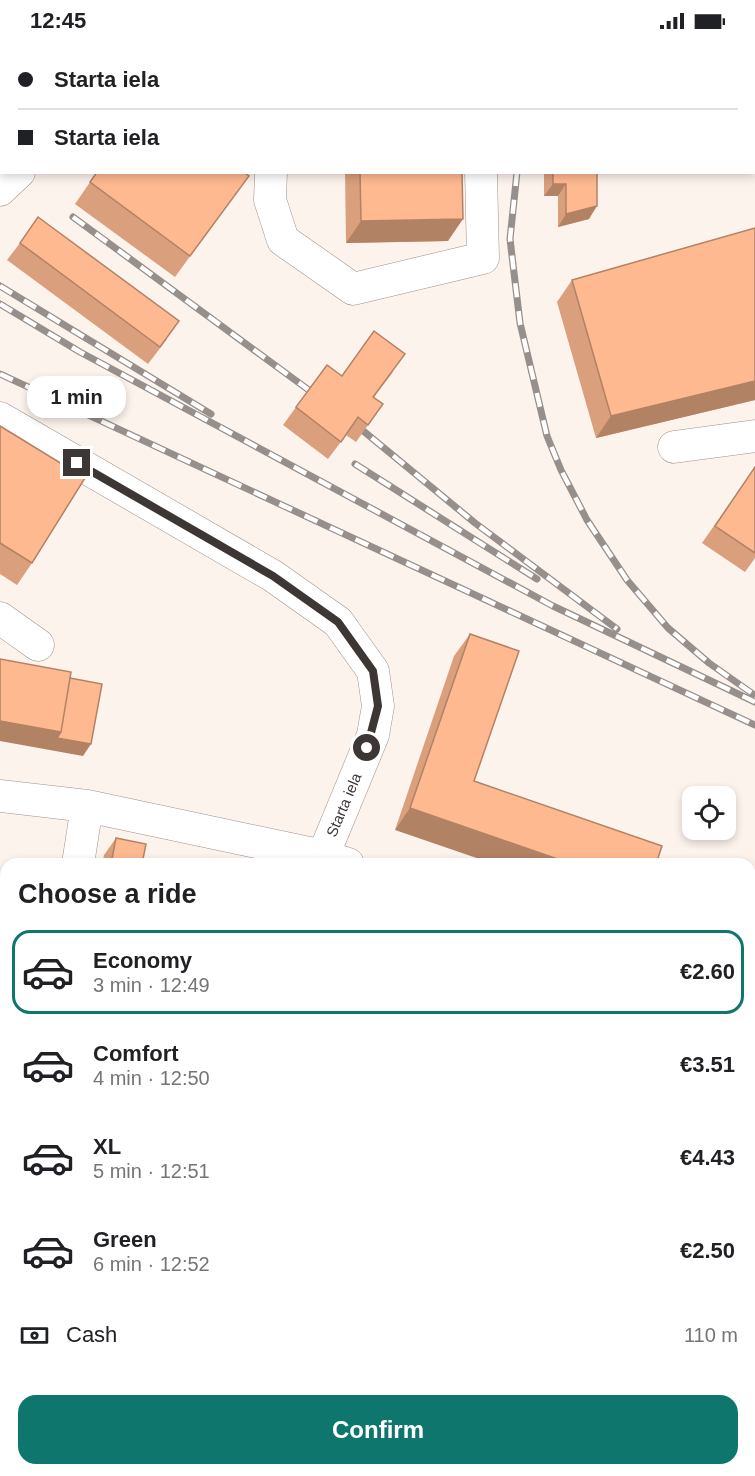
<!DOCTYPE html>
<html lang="en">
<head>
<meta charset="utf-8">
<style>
  :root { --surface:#fff; --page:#f2f2f2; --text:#202124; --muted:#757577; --line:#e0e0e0; --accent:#0f766e }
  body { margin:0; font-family:Arial,sans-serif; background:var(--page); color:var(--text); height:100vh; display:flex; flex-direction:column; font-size:22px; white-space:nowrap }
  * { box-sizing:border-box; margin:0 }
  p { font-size:20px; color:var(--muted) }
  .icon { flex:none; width:33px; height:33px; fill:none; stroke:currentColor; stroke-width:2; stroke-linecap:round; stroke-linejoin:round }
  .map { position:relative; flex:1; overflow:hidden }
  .panel { position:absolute; left:0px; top:816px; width:756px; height:618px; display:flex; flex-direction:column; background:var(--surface); border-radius:18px 18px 0 0; box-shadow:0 3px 9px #0003 }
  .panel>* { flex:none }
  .banner { position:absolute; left:0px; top:0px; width:756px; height:132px; box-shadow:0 3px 9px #0003; display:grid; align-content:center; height:132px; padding:0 18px; background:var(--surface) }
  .fabs { position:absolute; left:682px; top:744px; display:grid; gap:12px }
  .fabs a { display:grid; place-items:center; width:54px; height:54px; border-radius:12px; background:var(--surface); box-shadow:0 3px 9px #0003; font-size:30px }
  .end { position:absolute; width:27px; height:27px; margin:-14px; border:8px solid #3c3735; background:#fff; box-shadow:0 0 0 3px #fff }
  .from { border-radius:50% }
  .bubble { position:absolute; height:42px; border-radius:18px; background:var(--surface); box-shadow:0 3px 9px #0003; font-size:20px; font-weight:700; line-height:42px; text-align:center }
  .banner b { display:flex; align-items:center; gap:21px; height:57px; font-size:22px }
  .banner b+b { border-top:2px solid var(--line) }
  .banner i { width:15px; height:15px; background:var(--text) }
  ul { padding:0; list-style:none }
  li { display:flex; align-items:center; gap:18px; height:84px; margin:0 12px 9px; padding:0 6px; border:3px solid transparent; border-radius:18px }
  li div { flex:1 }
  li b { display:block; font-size:22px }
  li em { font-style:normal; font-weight:700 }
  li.current { border-color:var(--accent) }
  li>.icon { width:54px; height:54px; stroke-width:1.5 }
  h2 { padding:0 18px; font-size:27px; line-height:72px }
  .pay { display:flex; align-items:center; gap:15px; height:66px; padding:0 18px; font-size:22px }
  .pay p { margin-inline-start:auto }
  .button { display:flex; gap:12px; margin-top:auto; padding:12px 18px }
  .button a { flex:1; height:69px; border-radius:18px; background:var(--accent); color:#fff; font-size:24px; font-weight:700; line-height:69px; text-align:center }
  .status { display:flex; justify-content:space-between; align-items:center; height:42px; padding:0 30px; background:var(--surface); direction:ltr }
  .status svg { height:16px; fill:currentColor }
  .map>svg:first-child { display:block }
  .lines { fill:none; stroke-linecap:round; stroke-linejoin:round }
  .minor-casing { stroke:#9d918a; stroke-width:33 }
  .minor { stroke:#fff; stroke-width:32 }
  .rail-casing { stroke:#978f8b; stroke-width:7 }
  .rail { stroke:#fff; stroke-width:4.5; stroke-dasharray:14; stroke-linecap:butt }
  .wall { fill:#da9f7c }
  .shaded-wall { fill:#b28265 }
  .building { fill:#feb990; stroke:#b28265; stroke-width:1.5 }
  .route { stroke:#3c3735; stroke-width:8 }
  .labels { text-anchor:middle; stroke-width:4.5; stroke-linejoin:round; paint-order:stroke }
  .street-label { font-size:15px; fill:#3c3735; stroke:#fff }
</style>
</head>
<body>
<div class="status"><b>12:45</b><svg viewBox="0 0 49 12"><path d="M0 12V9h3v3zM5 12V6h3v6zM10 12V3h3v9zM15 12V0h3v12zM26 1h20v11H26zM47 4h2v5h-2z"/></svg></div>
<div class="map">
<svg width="755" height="1434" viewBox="0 0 755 1434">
  <rect width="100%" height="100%" fill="#fdf3ed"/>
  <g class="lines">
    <g class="minor-casing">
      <path id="minor" d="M 71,0 L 72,2
        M 477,0 L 477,2
        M 273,2 L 273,0
        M 557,2 L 557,0
        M 754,114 L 755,114
        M 271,130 L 270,158 L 283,198 L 353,247 L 483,216 L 481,130
        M 0,148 L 19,130
        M 0,376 L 273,534 L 338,580 L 373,629 L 378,664 L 373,693 L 323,814
        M 674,405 L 755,394
        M 0,576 L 38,603
        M 0,754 L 87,764 L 323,814 L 348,822
        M 78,822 L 87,764
        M 750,950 L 755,952
        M 0,1197 L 6,1172"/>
    </g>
    <use href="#minor" class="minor"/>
    <g class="rail-casing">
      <path id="rail" d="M 530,2 L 530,0
        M 517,130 L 510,197 L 520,281 L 547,394 L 561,428 L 587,478 L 627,538 L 668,586 L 709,621 L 753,652
        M 73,175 L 321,357
        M 0,244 L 211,372
        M 0,262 L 80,310 L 553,564 L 755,660
        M 0,332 L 755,683
        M 350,378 L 475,481 L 617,587
        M 355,422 L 537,537
        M 750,1298 L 755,1296
        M 750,1318 L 755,1316
        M 750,1424 L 755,1421
        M 387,1434 L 400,1428
        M 437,1434 L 451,1428
        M 725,1434 L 739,1428"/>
    </g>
    <use href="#rail" class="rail"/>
  </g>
  <path class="wall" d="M 146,0 L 220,0 L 217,2 L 145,2 Z
    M 294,0 L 459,0 L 459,2 L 294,2 Z
    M 583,0 L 755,0 L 754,2 L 583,2 Z
    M 97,130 L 233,155 L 175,235 L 75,162 Z
    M 345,130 L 462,130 L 448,199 L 346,201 Z
    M 544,130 L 597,130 L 589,177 L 558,185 L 558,154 L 544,154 Z
    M 755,186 L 755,358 L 596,396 L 557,260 L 572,238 Z
    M 20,201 L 167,297 L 148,322 L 7,218 Z
    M 393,330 L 374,355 L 383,362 L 356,400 L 346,393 L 328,417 L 283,383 L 296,365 L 342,334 Z
    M 0,384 L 32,521 L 17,543 L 0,532 Z
    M 755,425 L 755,516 L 745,530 L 702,501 Z
    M 470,592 L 474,739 L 395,788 L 454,614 Z
    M 116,796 L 142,822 L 102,822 L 104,813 Z"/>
  <path class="shaded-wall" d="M 209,0 L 220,0 L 217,2 L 207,2 Z
    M 588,0 L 644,0 L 643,2 L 587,2 Z
    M 731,0 L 755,0 L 755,6 L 754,2 L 730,2 Z
    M 553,142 L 566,142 L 558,154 L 544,154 Z
    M 597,164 L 589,177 L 558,185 L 566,172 Z
    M 463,177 L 448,199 L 346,201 L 361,179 Z
    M 755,339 L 755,358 L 596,396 L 611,374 Z
    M 0,679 L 61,690 L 91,702 L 83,714 L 0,699 Z
    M 410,766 L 572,822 L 494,822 L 395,788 Z
    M 750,890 L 755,892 L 755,913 L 750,911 Z"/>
  <path class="building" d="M 0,0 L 11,0 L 12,2 L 2,2 L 2,93 L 0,94 Z
    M 160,0 L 209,0 L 207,2 L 161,2 Z
    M 309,0 L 459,0 L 459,2 L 309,2 Z
    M 655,0 L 743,0 L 743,2 L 655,2 Z
    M 97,130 L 244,130 L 249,134 L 190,214 L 90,140 Z
    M 360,130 L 462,130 L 463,177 L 361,179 Z
    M 553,130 L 597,130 L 597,164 L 566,172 L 566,142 L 553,142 Z
    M 38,175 L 179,279 L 160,305 L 20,201 Z
    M 755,186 L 755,339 L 611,374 L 572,238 Z
    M 374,289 L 405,312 L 373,355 L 383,362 L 368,383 L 358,375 L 341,400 L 296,365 L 327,323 L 342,334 Z
    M 0,384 L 85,436 L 32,521 L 0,501 Z
    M 755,425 L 755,511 L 715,484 Z
    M 470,592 L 519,609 L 474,739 L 662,804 L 656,822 L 572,822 L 410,766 Z
    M 0,617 L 71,630 L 61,690 L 0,679 Z
    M 70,636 L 102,642 L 91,702 L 57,696 L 61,690 Z
    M 116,796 L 146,802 L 142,822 L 111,822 Z
    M 750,857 L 755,859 L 755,892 L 750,890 Z
    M 0,1078 L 6,1079 L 6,1146 L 0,1174 Z"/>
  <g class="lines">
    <path class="route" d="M 77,421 L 273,534 L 338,580 L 373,629 L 378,664 L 367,706"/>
  </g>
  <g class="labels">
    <g class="street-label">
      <text transform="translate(344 763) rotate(-67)" y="5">Starta iela</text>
    </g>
  </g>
</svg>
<div class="fabs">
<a><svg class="icon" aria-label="locate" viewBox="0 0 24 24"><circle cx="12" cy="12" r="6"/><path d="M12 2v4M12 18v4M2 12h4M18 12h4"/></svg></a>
</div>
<i class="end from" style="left:367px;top:706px"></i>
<i class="end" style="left:77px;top:421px"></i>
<div class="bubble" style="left:27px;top:334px;width:99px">1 min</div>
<div class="banner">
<b><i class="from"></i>Starta iela</b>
<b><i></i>Starta iela</b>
</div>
<section class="panel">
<h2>Choose a ride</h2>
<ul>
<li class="current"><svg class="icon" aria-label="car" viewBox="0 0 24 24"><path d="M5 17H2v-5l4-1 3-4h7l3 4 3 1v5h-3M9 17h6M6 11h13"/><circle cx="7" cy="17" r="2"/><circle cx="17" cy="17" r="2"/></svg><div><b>Economy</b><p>3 min · 12:49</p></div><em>€2.60</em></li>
<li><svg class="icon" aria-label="car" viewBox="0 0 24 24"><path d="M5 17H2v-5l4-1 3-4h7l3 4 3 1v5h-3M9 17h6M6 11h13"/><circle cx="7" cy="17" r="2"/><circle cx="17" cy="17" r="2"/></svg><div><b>Comfort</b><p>4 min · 12:50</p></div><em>€3.51</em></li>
<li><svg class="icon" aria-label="car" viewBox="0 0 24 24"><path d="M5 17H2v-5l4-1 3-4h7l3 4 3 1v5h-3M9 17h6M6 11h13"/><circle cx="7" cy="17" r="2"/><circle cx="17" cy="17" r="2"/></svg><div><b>XL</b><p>5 min · 12:51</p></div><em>€4.43</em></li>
<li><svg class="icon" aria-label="car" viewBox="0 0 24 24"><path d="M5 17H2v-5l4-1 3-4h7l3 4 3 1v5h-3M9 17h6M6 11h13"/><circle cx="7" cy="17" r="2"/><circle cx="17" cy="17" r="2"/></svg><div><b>Green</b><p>6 min · 12:52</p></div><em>€2.50</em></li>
</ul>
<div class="pay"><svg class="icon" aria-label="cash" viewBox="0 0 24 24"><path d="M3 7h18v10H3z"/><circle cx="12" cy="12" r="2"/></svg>Cash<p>110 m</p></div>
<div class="button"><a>Confirm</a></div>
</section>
</div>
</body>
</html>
